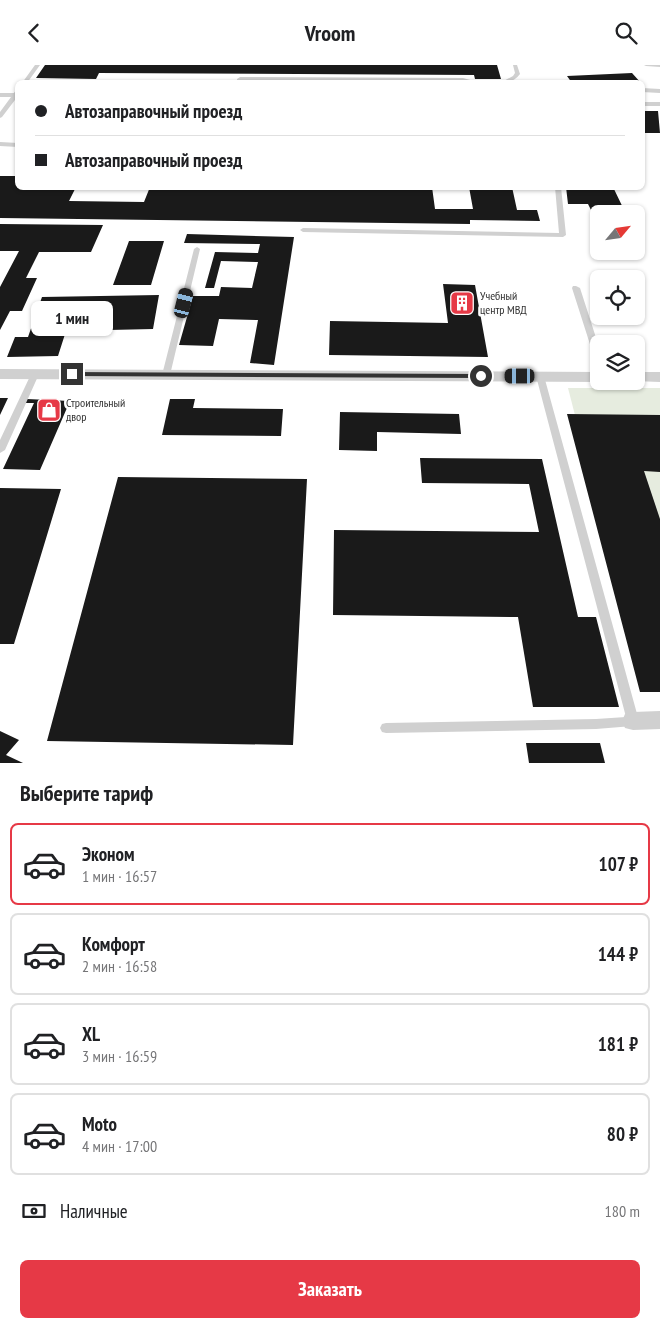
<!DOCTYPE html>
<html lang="ru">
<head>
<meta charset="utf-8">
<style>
  :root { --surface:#fff; --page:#f2f2f2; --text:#202124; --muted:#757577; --line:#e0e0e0; --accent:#e63946 }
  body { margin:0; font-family:"PT Sans Narrow",sans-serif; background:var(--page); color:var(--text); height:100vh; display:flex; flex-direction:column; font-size:19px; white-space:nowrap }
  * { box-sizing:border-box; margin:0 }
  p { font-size:16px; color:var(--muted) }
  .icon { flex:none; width:28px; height:28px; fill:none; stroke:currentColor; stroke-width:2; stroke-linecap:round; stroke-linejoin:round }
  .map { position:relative; height:698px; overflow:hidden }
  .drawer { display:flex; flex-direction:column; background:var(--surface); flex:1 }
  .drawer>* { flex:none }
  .hud { position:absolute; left:15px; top:15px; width:630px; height:110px; border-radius:8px; box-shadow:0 1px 4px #0004; display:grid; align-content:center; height:110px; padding:0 20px; background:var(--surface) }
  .needle { width:32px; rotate:61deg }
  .tools { position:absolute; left:590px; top:140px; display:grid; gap:10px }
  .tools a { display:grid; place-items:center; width:55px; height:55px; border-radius:8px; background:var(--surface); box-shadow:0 1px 4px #0004; font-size:25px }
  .end { position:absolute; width:22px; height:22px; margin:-11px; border:6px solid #333; background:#fff; box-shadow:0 0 0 2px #fff }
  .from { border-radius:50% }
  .bubble { position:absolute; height:35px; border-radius:8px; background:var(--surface); box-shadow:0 1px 4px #0004; font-size:16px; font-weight:600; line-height:35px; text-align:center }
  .car { position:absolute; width:15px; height:30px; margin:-15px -8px; border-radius:6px; box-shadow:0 0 4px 1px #0007; background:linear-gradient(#222 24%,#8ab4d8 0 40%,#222 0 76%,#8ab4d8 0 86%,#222 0) }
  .hud b { display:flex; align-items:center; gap:18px; height:48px; font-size:19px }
  .hud b+b { border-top:1px solid var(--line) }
  .hud i { width:12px; height:12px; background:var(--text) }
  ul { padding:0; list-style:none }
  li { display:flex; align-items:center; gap:15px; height:82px; margin:0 10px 8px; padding:0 10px; border:2px solid var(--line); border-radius:8px }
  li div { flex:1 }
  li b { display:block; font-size:19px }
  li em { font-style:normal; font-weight:600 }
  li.active { border-color:var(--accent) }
  li>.icon { width:45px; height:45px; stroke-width:1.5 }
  h2 { padding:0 20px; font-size:22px; line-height:60px }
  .pay { display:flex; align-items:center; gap:12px; height:55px; padding:0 20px; font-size:19px }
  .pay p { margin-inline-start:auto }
  .action { display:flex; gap:10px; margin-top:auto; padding:10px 20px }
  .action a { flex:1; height:58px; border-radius:8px; background:var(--accent); color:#fff; font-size:20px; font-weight:600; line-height:58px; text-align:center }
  header { display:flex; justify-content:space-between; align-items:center; height:65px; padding:0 20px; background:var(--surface); font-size:22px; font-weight:600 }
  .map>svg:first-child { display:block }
  .green { fill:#e6ecdf }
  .building { fill:#1a1a1a }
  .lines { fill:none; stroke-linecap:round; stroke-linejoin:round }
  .service { fill:#d0d0d0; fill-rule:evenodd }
  .minor { fill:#d0d0d0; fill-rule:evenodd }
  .route { fill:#333 }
  .labels { text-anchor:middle; stroke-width:5; stroke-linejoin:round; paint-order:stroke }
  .poi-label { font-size:12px; fill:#333; stroke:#fff; text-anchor:start }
</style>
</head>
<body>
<header><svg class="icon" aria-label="back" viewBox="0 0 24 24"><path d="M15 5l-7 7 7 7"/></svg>Vroom<svg class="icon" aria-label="search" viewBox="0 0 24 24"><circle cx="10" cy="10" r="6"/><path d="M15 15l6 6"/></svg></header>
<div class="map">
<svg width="660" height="698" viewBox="0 0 660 698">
  <rect width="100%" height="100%" fill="#fff"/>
  <path class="green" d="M 568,323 L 660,323 L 660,475 L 646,626 Z"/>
  <path class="building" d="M 45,0 L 497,0 L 501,14 L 475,14 L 474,10 L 99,8 L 96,14 L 36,13 Z
    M 632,8 L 641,18 L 572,18 L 567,11 Z
    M 642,46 L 658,46 L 660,68 L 642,68 Z
    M 0,111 L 18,111 L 18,122 L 76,122 L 69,136 L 144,137 L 150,122 L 432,122 L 435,144 L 473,144 L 469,122 L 512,122 L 517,145 L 537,145 L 540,156 L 470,155 L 470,159 L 0,153 Z
    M 566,122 L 613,122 L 626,149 L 599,149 L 599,161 L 588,139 L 568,139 Z
    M 0,159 L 103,160 L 91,187 L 39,187 L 26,213 L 37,213 L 22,246 L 10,246 L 0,265 L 0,222 L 19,186 L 0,186 Z
    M 187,169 L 294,172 L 274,300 L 250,298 L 258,255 L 219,254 L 213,281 L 179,280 L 193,231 L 219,231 L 221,222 L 252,223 L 258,197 L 221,196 L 214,223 L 205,223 L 215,187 L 258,188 L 260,179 L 184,178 Z
    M 129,176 L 164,176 L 151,220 L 113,220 Z
    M 443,219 L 475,220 L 488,292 L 329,290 L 330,256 L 448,258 Z
    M 159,230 L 153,264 L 66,266 L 58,291 L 7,292 L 15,272 L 28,272 L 42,232 Z
    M 0,333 L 8,333 L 0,350 Z
    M 27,334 L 70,336 L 40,405 L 3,404 L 34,338 L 25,338 Z
    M 170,334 L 195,334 L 193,343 L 283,344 L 281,371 L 162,370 Z
    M 340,347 L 459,349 L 461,369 L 377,367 L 377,386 L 339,385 Z
    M 567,349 L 660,350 L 660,407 L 644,406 L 660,454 L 660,627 L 640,627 Z
    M 420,393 L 542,394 L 578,552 L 596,552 L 619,642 L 533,642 L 518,552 L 333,550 L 334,465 L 539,467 L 529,419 L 422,418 Z
    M 118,412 L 307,414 L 293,680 L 47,676 Z
    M 0,423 L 61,424 L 14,579 L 0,579 Z
    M 0,666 L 19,675 L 6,690 L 23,698 L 0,698 Z
    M 526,678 L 600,678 L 605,698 L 529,698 Z"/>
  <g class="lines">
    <path class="service" d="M 35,0 L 40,0 L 27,18 L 22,18 Z
      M 513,0 L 517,0 L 520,9 C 515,16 508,18 500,18 L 513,11 L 515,8 Z
      M 644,0 L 660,0 L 660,2 L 646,1 Z
      M 240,12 L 463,13 L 481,18 L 243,16 L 243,18 L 237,18 L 237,14 Z
      M 642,23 L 660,24 L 660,28 L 642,27 Z
      M 16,25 L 18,25 L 18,31 L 2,52 L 0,53 L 0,47 L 11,32 L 0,32 L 0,28 L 14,28 Z
      M 642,37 L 660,37 L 660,41 L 642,41 Z
      M 0,77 L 18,78 L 18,82 L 0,81 Z
      M 555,122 L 561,122 L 566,170 L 563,172 L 303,167 L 300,165 L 303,163 L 559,168 Z
      M 197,182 L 200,184 L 170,310 L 169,312 L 163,312 L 162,310 L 194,184 Z
      M 573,221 L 576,221 L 580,223 L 599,282 L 599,297 L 595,295 L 572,223 Z
      M 32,307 L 35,307 L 39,309 L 5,385 L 0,388 L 0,375 Z
      M 540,308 L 544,311 L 639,656 L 637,660 L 633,661 L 596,664 L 386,668 L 382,667 L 380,663 L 382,659 L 386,658 L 596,654 L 626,652 L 536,311 Z"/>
    <path class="minor" d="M 0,304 L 599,307 L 599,316 L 601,316 L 599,317 L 0,314 Z
      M 636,307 L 660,307 L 660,317 L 634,316 L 636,316 Z
      M 660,646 L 660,664 L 633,665 L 625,663 L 622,656 L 625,649 L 633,647 Z"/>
  </g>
  <path class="route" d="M 70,307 L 481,309 L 485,311 L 481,313 L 72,311 L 70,311 Z"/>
  <defs>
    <g id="building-square" transform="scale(1.25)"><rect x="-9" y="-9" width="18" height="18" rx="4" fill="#e63946" stroke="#fff"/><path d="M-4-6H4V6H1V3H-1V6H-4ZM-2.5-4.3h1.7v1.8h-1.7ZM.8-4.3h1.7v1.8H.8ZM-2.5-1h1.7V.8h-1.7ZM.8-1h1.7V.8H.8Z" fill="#fff"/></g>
    <g id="shop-square" transform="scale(1.25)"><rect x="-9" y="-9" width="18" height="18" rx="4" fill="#e63946" stroke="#fff"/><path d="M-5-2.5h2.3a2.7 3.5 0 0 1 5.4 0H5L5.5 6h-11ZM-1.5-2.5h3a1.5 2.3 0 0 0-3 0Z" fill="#fff"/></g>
  </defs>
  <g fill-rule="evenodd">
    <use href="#building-square" x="462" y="238"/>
    <use href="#shop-square" x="49" y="345"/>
  </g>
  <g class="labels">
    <g class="poi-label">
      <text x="480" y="235">Учебный<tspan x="480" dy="14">центр МВД</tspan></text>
      <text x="66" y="342">Строительный<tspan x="66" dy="14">двор</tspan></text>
    </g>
  </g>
</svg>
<div class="tools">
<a><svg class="needle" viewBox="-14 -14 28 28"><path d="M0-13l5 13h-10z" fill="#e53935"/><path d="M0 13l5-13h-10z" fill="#757577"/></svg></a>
<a><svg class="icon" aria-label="locate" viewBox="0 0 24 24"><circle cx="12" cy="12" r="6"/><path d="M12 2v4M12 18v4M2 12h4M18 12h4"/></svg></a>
<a><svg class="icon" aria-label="layers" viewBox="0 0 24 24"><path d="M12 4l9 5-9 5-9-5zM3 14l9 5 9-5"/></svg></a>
</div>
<i class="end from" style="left:481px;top:311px"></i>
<i class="end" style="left:72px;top:309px"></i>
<div class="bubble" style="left:31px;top:236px;width:82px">1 мин</div>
<i class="car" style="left:184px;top:238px;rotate:14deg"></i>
<i class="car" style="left:520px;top:311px;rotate:270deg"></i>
<div class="hud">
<b><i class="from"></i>Автозаправочный проезд</b>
<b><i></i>Автозаправочный проезд</b>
</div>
</div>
<section class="drawer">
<h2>Выберите тариф</h2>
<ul>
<li class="active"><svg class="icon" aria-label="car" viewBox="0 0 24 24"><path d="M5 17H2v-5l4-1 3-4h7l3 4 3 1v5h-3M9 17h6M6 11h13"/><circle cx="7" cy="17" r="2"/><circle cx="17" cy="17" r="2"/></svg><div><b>Эконом</b><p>1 мин · 16:57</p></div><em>107 ₽</em></li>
<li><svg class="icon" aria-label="car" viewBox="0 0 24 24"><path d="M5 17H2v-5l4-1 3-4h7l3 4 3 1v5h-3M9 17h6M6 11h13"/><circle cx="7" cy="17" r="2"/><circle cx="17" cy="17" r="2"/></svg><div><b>Комфорт</b><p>2 мин · 16:58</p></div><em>144 ₽</em></li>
<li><svg class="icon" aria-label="car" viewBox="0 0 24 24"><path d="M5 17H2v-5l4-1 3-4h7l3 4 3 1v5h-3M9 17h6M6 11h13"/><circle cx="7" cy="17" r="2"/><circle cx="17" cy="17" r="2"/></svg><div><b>XL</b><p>3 мин · 16:59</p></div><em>181 ₽</em></li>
<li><svg class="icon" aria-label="car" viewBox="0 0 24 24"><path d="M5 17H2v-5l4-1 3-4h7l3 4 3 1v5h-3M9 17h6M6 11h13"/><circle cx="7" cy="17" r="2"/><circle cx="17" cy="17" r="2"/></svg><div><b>Moto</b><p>4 мин · 17:00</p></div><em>80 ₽</em></li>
</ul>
<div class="pay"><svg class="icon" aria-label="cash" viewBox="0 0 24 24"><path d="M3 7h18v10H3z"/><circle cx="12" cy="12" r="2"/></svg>Наличные<p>180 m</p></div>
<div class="action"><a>Заказать</a></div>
</section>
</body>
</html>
